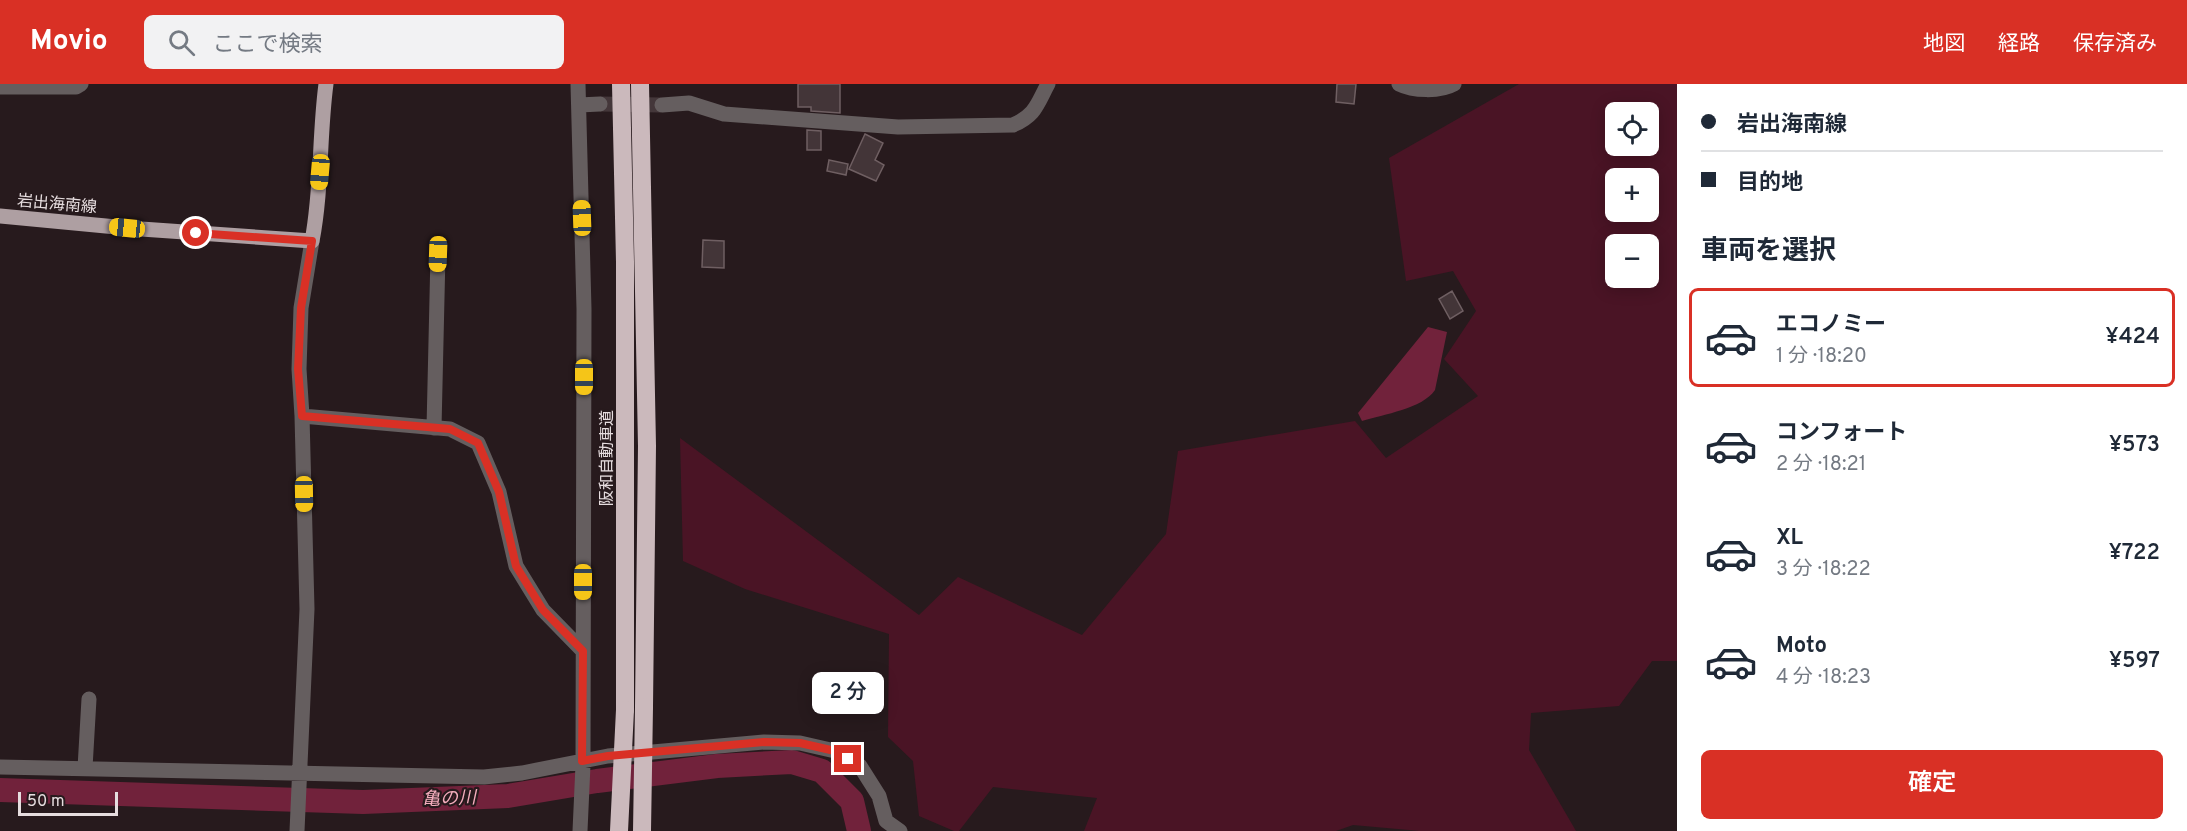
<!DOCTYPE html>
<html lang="ja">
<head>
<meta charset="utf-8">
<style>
  :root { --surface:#fff; --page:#f2f2f3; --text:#1f2937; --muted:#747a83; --line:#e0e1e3; --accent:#d93025 }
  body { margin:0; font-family:Overpass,"Noto Sans JP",sans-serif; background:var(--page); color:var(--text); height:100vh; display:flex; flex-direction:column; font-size:22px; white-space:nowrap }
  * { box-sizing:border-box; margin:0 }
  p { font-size:20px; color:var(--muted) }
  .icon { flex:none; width:33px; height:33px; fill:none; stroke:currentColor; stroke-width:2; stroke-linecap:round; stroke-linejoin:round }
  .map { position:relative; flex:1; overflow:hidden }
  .drawer { display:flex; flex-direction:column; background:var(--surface); width:510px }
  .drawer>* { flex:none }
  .guide { display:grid; align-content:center; height:132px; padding:0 24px; background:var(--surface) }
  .controls { position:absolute; left:1605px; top:18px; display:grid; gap:12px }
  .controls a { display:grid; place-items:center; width:54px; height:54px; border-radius:9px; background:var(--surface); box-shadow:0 3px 15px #0003; font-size:30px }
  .scale { position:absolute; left:18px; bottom:15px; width:100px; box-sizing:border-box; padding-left:6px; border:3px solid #e6dddf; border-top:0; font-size:16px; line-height:21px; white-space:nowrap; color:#e6dddf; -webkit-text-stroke:4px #271a1d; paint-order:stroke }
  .end { position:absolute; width:27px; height:27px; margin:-14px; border:8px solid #d93025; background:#fff; box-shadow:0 0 0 3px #fff }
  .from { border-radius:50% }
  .bubble { position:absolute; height:42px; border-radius:9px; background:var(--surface); box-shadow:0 3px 15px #0003; font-size:20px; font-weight:600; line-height:42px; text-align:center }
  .car { position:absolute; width:18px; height:36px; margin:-18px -9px; border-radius:8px; box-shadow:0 0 4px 2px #0007; background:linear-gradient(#f5c518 24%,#345 0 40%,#f5c518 0 76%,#345 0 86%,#f5c518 0) }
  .guide b { display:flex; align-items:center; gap:21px; height:57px; font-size:22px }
  .guide b+b { border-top:2px solid var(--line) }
  .guide i { width:15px; height:15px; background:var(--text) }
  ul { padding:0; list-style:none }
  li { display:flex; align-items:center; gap:18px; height:99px; margin:0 12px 9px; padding:0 12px; border:3px solid transparent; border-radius:9px }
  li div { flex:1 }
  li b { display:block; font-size:22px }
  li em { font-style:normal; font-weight:600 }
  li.current { border-color:var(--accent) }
  li>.icon { width:54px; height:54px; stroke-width:1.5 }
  h2 { padding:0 24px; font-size:27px; line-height:72px }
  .primary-button { display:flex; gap:12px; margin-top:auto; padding:12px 24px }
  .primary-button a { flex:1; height:69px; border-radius:9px; background:var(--accent); color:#fff; font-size:24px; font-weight:600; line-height:69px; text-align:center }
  header { display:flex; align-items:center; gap:36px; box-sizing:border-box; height:84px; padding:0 30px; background:var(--accent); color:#fff }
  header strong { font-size:28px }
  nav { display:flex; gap:33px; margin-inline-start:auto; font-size:21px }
  .search { width:420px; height:54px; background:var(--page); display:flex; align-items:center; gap:15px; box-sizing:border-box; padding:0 21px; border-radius:9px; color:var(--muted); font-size:22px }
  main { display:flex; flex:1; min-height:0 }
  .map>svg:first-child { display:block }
  .green { fill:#4a1425; fill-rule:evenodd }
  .water { fill:#71223b }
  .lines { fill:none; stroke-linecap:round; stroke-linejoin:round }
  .river { stroke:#71223b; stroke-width:24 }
  .building { fill:#433538; stroke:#6f5f62; stroke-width:1.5 }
  .minor-tunnel { stroke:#44373a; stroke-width:15; stroke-dasharray:15 8; stroke-linecap:butt }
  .minor { stroke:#655e5f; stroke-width:15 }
  .major { stroke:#ae9fa2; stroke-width:15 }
  .highway { stroke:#cbb9bc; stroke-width:18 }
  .highway-bridge { stroke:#cbb9bc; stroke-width:18 }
  .route { stroke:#d93025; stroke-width:8 }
  .labels { text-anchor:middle; stroke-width:4.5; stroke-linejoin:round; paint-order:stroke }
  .street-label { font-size:16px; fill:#e6dddf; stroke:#271a1d }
  .water-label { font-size:18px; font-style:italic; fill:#f5adbd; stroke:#271a1d }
</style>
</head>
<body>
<header>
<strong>Movio</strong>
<div class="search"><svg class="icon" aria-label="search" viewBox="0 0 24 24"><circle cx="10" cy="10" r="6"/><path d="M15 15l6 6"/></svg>ここで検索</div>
<nav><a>地図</a><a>経路</a><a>保存済み</a></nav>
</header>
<main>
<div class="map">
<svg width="1677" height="747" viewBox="0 0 1677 747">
  <rect width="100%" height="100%" fill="#271a1d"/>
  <path class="green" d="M 1519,0 L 1677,0 L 1677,577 L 1652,577 L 1619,622 L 1531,629 L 1529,666 L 1576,747 L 1420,747 L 1353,741 L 1336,747 L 1084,747 L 1097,714 L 993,703 L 959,747 L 954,747 L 919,732 L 913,677 L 888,653 L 889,550 L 745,505 L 683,477 L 680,354 L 919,531 L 958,493 L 1082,551 L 1166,450 L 1178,367 L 1355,337 L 1386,374 L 1478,312 L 1444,275 L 1476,227 L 1453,187 L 1406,197 L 1389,74 ZM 1616,28 L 1648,28 L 1648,62 L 1616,62 ZM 1616,94 L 1648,94 L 1648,128 L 1616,128 ZM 1616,160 L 1648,160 L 1648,194 L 1616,194 Z"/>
  <path class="water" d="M 1428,243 L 1447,248 L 1435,306 C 1422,325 1384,330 1362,337 L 1358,329 Z"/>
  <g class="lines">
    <path class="river" d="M 0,706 L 363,718 L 508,712 L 597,697 L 717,682 L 792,678 L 822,687 L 852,717 L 859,747"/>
  </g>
  <path class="building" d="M 798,0 L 840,0 L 840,29 L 811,27 L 811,23 L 798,23 Z
    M 1337,0 L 1356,0 L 1354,20 L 1336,18 Z
    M 807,46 L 821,47 L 821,66 L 807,66 Z
    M 865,50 L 883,59 L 875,76 L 884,81 L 876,97 L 849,85 Z
    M 829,76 L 848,80 L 846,91 L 827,87 Z
    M 703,156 L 724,157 L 724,184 L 702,183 Z
    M 1452,207 L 1463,227 L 1450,235 L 1439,215 Z"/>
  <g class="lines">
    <path class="minor-tunnel" d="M 600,20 L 662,21"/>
    <path class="minor" d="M 578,0 L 584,225 L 583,681 L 580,747
      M 1399,0 C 1413,7 1440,8 1454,0
      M 0,3 L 76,3 L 81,0
      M 579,21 L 600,20
      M 662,21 L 689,19 L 724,30 L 898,43 L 1013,41 C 1036,31 1037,20 1048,0
      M 302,332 L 450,345 L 478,359 L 499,408 L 516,482 L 543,526 L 583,567
      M 434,344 L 438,170
      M 0,683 L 484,693 L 522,689 L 608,672 L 764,658 L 800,659 L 835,667 L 860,682 L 879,712 L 886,737 L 900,747
      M 85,684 L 89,615
      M 297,747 L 307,525 L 302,332 L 299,285 L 301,224 L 312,157"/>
    <path class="major" d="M 0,132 L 127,144 L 312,157 C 322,105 319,52 326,0"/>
    <path class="highway" d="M 621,0 L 625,178 L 625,626
      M 640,0 L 647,362 L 644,623"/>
    <path class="highway-bridge" d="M 619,747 L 625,626
      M 642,747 L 644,623"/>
  </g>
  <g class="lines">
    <path class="route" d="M 196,149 L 312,157 L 301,224 L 298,285 L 302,332 L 450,345 L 478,359 L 499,408 L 516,482 L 543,526 L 583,567 L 582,677 L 608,672 L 764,658 L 800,659 L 835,667 L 848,675"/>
  </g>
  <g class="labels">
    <g class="street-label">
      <text transform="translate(57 119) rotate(5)" y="6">岩出海南線</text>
      <text transform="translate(606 374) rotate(-90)" y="6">阪和自動車道</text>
    </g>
    <g class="water-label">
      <text transform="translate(449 714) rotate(-2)" y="6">亀の川</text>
    </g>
  </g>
</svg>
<div class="controls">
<a><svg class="icon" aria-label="locate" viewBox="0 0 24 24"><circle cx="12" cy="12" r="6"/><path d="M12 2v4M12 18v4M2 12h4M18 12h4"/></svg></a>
<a>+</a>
<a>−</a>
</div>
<div class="scale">50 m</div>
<i class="end from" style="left:196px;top:149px"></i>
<i class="end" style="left:848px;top:675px"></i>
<div class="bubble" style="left:812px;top:588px;width:72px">2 分</div>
<i class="car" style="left:320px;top:88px;rotate:185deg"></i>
<i class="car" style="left:582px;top:134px;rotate:358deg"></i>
<i class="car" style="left:127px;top:144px;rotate:276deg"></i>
<i class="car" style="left:438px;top:170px;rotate:182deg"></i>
<i class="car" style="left:584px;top:293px;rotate:180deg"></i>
<i class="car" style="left:304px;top:410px;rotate:179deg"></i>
<i class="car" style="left:583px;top:498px;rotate:180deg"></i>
</div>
<section class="drawer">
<div class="guide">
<b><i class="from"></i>岩出海南線</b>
<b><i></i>目的地</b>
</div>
<h2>車両を選択</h2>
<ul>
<li class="current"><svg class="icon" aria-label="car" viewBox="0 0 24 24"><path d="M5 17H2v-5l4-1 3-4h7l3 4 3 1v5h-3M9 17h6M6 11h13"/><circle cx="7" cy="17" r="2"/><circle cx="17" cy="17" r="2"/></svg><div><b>エコノミー</b><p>1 分 · 18:20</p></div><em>¥424</em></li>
<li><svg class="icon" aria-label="car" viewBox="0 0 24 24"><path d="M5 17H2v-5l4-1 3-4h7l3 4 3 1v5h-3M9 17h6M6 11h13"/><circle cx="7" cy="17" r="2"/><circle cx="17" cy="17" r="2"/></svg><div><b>コンフォート</b><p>2 分 · 18:21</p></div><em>¥573</em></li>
<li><svg class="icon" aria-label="car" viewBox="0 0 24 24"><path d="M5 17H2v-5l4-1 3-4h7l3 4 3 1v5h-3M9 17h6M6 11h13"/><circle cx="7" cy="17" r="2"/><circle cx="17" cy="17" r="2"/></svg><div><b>XL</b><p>3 分 · 18:22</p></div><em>¥722</em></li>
<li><svg class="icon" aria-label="car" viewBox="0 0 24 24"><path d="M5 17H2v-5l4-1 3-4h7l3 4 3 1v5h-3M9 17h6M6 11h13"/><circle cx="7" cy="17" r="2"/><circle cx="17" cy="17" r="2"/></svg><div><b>Moto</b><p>4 分 · 18:23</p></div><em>¥597</em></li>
</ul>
<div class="primary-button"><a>確定</a></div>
</section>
</main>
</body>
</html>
